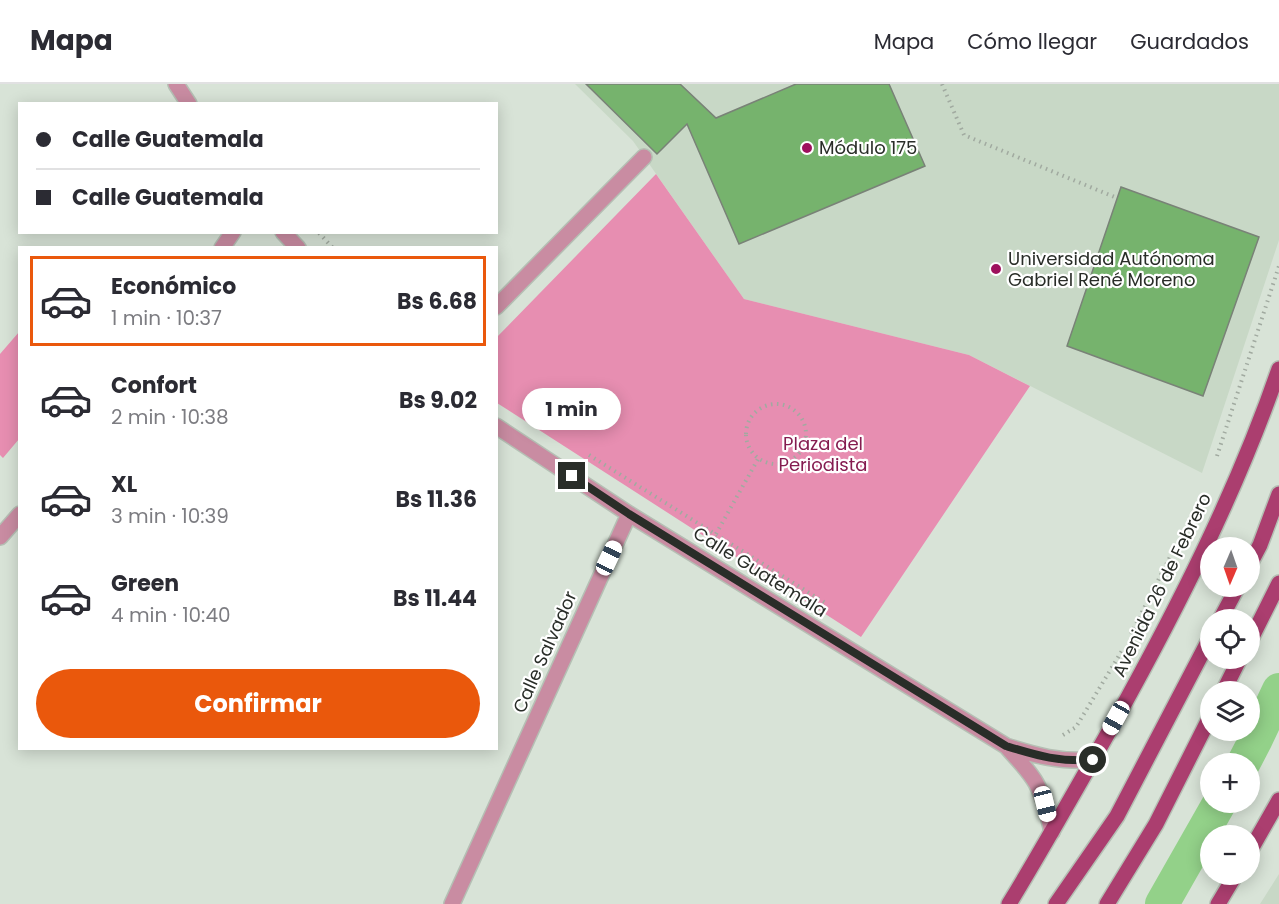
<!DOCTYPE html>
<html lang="es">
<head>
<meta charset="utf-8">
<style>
  :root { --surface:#fff; --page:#f7f7f7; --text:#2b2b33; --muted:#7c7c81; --line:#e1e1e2; --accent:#ea580c }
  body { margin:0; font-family:Poppins,sans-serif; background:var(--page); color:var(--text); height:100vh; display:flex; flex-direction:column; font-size:22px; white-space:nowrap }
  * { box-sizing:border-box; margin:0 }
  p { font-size:20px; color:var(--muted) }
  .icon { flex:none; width:33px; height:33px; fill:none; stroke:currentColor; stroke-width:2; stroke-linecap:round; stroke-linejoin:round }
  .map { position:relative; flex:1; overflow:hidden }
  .side { position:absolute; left:18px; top:162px; width:480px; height:504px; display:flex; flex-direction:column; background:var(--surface); border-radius:0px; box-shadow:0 3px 15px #0003 }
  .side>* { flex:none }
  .banner { position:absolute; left:18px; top:18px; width:480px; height:132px; border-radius:0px; box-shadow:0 3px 15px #0003; display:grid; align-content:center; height:132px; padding:0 18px; background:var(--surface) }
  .needle { width:39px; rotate:182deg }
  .fabs { position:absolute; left:1200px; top:453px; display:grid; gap:12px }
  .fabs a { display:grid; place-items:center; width:60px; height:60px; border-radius:50%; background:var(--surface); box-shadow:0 3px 15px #0003; font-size:30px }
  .end { position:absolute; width:27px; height:27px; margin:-14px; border:8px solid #292d28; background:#fff; box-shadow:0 0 0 3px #fff }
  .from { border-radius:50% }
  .bubble { position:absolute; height:42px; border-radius:21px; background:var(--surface); box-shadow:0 3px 15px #0003; font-size:20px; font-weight:700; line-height:42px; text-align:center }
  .car { position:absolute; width:18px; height:36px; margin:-18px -9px; border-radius:8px; box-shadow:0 0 4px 2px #0007; background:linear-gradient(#fff 24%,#345 0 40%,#fff 0 76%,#345 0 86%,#fff 0) }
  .banner b { display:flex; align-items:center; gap:21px; height:57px; font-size:22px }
  .banner b+b { border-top:2px solid var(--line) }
  .banner i { width:15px; height:15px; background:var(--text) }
  ul { padding:10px 0 0; list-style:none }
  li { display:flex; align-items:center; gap:18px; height:90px; margin:0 12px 9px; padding:0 6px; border:3px solid transparent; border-radius:0px }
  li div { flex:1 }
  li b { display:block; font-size:22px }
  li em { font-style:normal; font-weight:700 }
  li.current { border-color:var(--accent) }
  li>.icon { width:54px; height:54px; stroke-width:1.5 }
  .cta { display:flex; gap:12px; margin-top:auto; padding:12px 18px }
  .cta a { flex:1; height:69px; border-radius:36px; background:var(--accent); color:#fff; font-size:24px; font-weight:700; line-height:69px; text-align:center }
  header { display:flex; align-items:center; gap:36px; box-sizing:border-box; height:84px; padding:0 30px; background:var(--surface); border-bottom:2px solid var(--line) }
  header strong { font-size:28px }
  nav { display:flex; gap:33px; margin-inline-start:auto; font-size:21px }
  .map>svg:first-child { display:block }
  .built { fill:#c8d8c6 }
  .green { fill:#e78eb1 }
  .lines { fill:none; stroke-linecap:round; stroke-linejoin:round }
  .canal { stroke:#93d189; stroke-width:34 }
  .building { fill:#76b36d; stroke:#798277; stroke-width:1.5 }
  .minor-casing { stroke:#b5bfb4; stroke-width:18 }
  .major-casing { stroke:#b5bfb4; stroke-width:18 }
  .path { stroke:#a1aaa0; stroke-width:4; stroke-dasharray:1.5 4.5; stroke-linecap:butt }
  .minor { stroke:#c98ca2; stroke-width:15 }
  .major { stroke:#ab3e6f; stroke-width:15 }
  .route { stroke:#292d28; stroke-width:8 }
  .poi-dot { fill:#9e115d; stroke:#fff; stroke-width:2 }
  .labels { text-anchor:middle; stroke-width:4.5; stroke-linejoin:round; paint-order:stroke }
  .poi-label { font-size:18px; fill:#292d28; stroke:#fff; text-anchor:start }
  .park-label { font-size:18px; fill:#851c50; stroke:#fff }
  .street-label { font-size:18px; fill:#292d28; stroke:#fff }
</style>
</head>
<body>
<header>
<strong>Mapa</strong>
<nav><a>Mapa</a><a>Cómo llegar</a><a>Guardados</a></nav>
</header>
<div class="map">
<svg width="1279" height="820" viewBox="0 0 1279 820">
  <rect width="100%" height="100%" fill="#d8e3d7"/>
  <path class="built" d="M 575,0 L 1279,0 L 1279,156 L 1202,389 L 969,271 L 744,215 L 633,57 Z
    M 1279,790 L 1279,820 L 1260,820 Z"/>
  <path class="green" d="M 656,90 L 744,215 L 969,271 L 1030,302 L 861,553 L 497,319 L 497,253 Z
    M 19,248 L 19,355 L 3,374 L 0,371 L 0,270 Z"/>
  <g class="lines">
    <path class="canal" d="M 1243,680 L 1255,657 L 1279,606
      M 1162,820 L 1220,718"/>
  </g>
  <path class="building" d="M 586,0 L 680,0 L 716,34 L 796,0 L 889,0 L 925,82 L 739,160 L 687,40 L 657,70 Z
    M 1121,103 L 1259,153 L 1203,312 L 1067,262 Z"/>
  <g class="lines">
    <g class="minor-casing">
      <path id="minor" d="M 176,0 L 189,20
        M 283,148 L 298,164
        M 222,164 L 233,148
        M 496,223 L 644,73
        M 496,342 L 629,430 L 1006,662 C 1038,672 1058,678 1093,676
        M 0,453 L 20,430
        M 1006,662 C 1016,674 1028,685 1036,699 C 1044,714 1048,731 1052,748
        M 452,820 L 629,430"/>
    </g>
    <g class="major-casing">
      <path id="major" d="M 1250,480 L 1260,461 L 1279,410
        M 1220,536 L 1238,502
        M 1250,557 L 1279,499
        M 1223,608 L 1240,574
        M 1250,767 L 1279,716
        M 1009,820 C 1046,759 1081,697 1116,635 C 1178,523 1237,407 1279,285
        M 1056,820 L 1117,732 L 1210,554
        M 1107,820 L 1156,740 L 1210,633
        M 1218,820 L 1236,790"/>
    </g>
    <path class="path" d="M 942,0 L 964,51 L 1117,114
      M 319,149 L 333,164
      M746 350a30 30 0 1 1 60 0a30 30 0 1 1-60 0Z
      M 589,371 L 827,520
      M 1217,372 L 1279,182
      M 716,450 L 758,375
      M 1131,550 L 1175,463
      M 1063,651 L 1076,643 L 1123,565"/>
    <use href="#minor" class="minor"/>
    <use href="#major" class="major"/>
  </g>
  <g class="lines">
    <path class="route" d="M 572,392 L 629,430 L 1006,662 C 1039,672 1058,678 1093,676"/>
  </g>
  <g class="poi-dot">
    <circle cx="807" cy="64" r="6"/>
    <circle cx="996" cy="185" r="6"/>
  </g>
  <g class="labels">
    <g class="poi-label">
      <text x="819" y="70">Módulo 175</text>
      <text x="1008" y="181">Universidad Autónoma<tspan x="1008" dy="21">Gabriel René Moreno</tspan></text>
    </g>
    <g class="park-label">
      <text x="823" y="366">Plaza del<tspan x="823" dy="21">Periodista</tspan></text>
    </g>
    <g class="street-label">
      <text transform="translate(760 488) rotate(32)" y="6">Calle Guatemala</text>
      <text transform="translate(1162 501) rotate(-64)" y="6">Avenida 26 de Febrero</text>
      <text transform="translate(545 568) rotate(-66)" y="6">Calle Salvador</text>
    </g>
  </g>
</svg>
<div class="fabs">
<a><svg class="needle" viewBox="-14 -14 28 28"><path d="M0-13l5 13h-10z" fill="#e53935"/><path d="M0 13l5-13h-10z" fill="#7c7c81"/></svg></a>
<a><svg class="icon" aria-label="locate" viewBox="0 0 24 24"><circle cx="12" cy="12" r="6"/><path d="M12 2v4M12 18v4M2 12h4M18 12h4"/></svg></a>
<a><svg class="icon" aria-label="layers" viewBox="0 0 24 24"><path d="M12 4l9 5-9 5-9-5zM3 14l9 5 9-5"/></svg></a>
<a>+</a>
<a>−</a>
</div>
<i class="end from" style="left:1093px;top:676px"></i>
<i class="end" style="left:572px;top:392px"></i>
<div class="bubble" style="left:522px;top:304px;width:99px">1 min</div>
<i class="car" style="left:609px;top:474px;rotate:25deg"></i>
<i class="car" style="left:1116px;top:634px;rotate:209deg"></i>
<i class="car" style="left:1045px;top:720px;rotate:166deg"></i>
<div class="banner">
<b><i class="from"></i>Calle Guatemala</b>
<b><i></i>Calle Guatemala</b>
</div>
<section class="side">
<ul>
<li class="current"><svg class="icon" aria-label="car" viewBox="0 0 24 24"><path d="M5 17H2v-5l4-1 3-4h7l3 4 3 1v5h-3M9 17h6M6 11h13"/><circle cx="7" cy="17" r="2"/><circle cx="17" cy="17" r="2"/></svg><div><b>Económico</b><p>1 min · 10:37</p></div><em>Bs 6.68</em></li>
<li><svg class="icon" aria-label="car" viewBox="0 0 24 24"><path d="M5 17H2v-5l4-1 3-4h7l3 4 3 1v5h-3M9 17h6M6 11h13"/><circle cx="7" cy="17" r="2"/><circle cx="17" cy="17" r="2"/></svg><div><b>Confort</b><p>2 min · 10:38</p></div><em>Bs 9.02</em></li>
<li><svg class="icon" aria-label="car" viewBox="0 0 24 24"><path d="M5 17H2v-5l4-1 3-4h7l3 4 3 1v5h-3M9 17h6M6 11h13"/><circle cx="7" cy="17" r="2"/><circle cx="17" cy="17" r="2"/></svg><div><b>XL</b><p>3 min · 10:39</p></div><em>Bs 11.36</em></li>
<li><svg class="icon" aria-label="car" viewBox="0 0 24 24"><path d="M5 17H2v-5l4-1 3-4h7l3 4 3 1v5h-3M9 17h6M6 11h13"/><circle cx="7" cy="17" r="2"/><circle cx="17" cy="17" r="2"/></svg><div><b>Green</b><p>4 min · 10:40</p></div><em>Bs 11.44</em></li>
</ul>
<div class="cta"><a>Confirmar</a></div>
</section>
</div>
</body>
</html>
